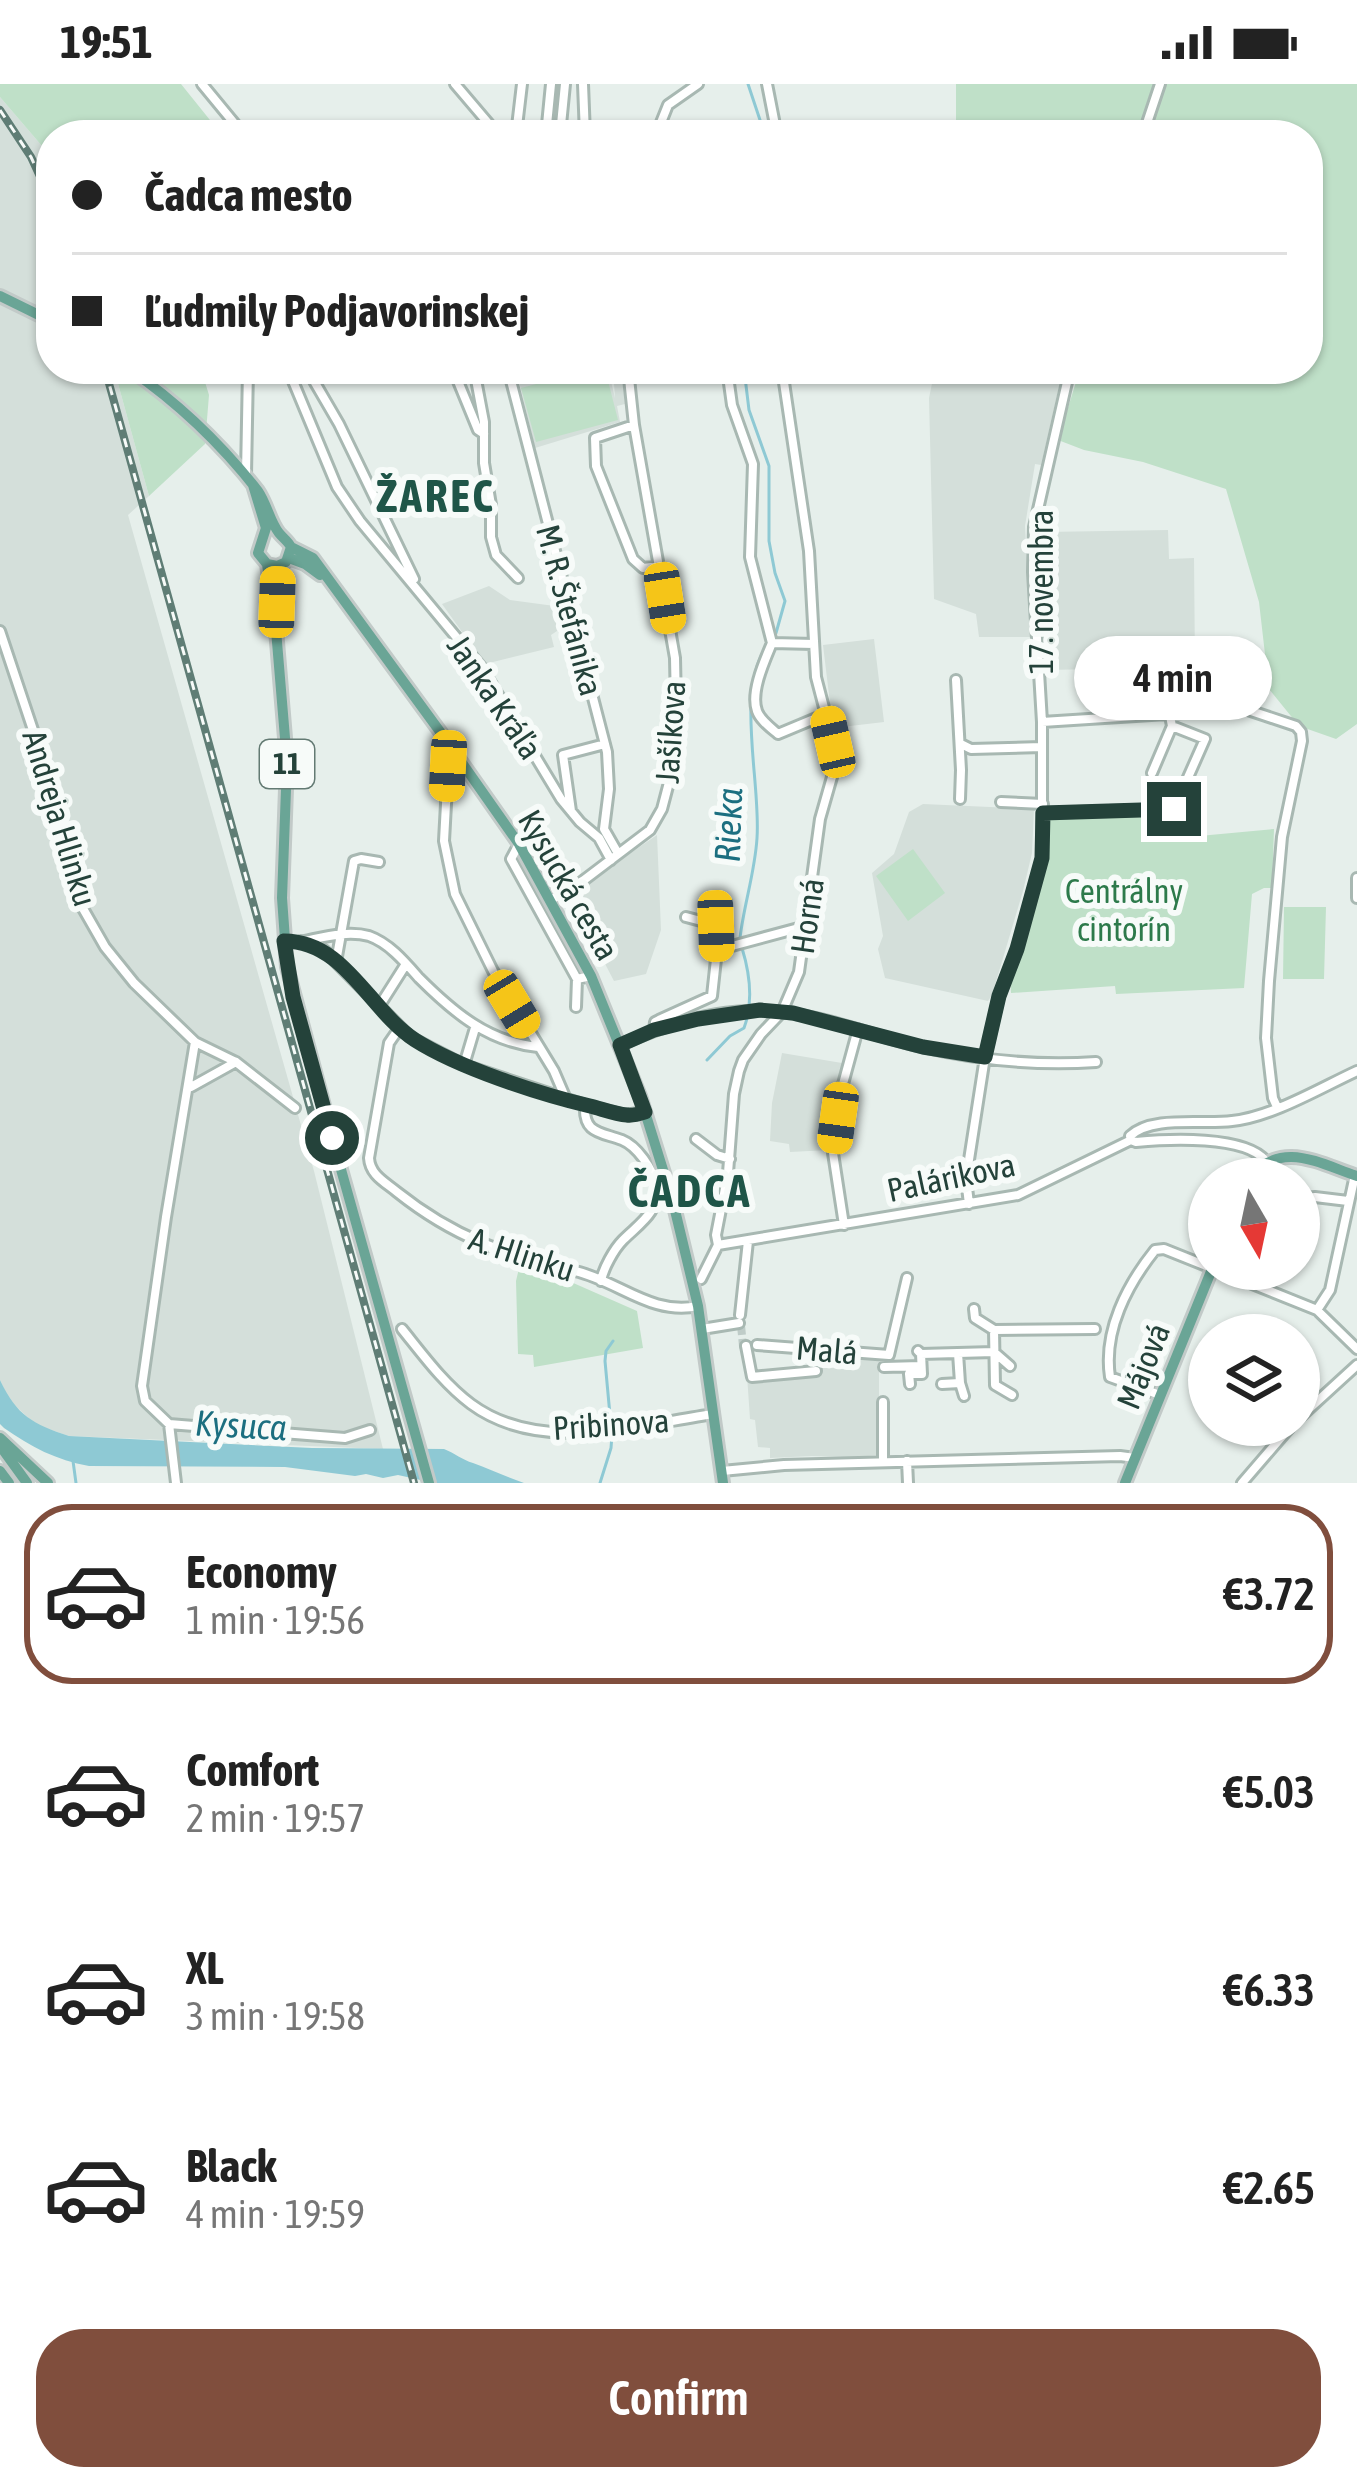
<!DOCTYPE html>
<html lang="en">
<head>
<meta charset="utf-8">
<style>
  :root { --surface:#fff; --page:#f6f6f6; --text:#222; --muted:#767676; --line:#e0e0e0; --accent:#804e3d }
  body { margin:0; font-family:"Asap Condensed",sans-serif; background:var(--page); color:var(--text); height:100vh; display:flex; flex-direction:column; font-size:45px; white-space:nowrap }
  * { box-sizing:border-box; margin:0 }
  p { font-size:39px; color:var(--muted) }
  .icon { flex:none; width:66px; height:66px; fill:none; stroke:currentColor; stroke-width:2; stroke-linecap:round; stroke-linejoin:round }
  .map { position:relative; height:1399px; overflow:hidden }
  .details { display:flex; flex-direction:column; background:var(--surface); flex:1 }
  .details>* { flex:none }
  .hud { position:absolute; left:36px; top:36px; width:1287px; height:264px; border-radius:48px; box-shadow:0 3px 9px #0004; display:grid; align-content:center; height:264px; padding:0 36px; background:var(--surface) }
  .needle { width:78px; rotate:171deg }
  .controls { position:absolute; left:1188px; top:1074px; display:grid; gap:24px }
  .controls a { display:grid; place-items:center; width:132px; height:132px; border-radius:50%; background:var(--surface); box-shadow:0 3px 9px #0004; font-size:60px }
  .end { position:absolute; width:54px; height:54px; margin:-27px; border:15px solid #24423a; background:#fff; box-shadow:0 0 0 6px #fff }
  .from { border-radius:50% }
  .bubble { position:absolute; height:84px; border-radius:42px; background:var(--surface); box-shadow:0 3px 9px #0004; font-size:39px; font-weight:600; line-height:84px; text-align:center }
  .car { position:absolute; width:36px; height:72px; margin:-36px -18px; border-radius:15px; box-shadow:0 0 9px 3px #0007; background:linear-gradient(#f5c518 24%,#345 0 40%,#f5c518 0 76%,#345 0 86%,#f5c518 0) }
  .hud b { display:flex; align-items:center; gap:42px; height:114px; font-size:45px }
  .hud b+b { border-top:3px solid var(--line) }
  .hud i { width:30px; height:30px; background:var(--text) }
  ul { padding:21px 0 0; list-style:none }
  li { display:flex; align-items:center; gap:36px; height:180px; margin:0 24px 18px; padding:0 12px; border:6px solid transparent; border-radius:48px }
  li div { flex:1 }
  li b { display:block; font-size:45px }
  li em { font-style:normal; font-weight:600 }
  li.active { border-color:var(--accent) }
  li>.icon { width:108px; height:108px; stroke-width:1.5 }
  .action { display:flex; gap:24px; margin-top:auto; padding:24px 36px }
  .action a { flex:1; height:138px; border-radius:48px; background:var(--accent); color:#fff; font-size:48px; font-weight:600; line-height:138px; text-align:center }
  .status { display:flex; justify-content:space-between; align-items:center; height:84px; padding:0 60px; background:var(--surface); direction:ltr }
  .status svg { height:33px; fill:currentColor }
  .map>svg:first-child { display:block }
  .built { fill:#d4dfda }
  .green { fill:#bfe0c8 }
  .water { fill:#8ec9d4 }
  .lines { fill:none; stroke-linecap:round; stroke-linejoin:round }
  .stream { stroke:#8ec9d4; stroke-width:3 }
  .minor-tunnel { stroke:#bfccc8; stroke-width:8; stroke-dasharray:8 4; stroke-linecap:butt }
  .minor-casing { stroke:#a8b8b2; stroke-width:14 }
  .major-casing { stroke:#c2cac8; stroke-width:16 }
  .minor { stroke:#fff; stroke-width:8 }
  .major { stroke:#6aa596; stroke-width:10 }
  .rail-casing { stroke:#5f7d75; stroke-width:8 }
  .rail { stroke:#f7fbf9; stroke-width:3; stroke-dasharray:9; stroke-linecap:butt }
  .route { stroke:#24423a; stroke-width:15 }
  .labels { text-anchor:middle; stroke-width:12; stroke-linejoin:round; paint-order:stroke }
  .shield { fill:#f7fbf9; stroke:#637a73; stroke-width:3 }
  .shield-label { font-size:30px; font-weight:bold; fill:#24423a }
  .street-label { font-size:33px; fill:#24423a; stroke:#f7fbf9 }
  .park-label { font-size:33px; fill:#2d7a4b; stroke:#f7fbf9 }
  .water-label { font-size:36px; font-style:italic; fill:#1c6f80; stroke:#f7fbf9 }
  .district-label { font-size:45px; font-weight:bold; letter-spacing:3px; fill:#1f5548; stroke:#f7fbf9 }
</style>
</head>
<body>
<div class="status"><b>19:51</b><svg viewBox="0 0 49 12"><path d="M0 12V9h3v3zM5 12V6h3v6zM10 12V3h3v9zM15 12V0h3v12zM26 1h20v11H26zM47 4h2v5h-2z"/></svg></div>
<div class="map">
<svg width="1357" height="1399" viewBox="0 0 1357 1399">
  <rect width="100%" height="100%" fill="#e6efeb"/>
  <path class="built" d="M 0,13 L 42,62 L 51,83 L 51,285 L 114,285 L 149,412 L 128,431 L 314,1087 L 383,1365 L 69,1352 L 36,1341 L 9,1316 L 0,1296 Z
    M 516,285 L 608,285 L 615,314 L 613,285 L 621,285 L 625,320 L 617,322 L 620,338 L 535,364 Z
    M 935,285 L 1063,285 L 1041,381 L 1035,380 L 1025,442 L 1031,553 L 979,553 L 976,530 L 934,515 L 929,314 Z
    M 1168,446 L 1169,475 L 1194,474 L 1195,583 L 1047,586 L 1045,448 Z
    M 489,502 L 510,516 L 562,523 L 566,541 L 551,551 L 554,563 L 485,580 L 442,520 Z
    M 874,555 L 884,638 L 833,644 L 823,561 Z
    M 923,720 L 1034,725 L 1032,769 L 1023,807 L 992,911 L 988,917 L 885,894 L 878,865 L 883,852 L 872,789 L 894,770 L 909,728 Z
    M 657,751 L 661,846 L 646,890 L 614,897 L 569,811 Z
    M 782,969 L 842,979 L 829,1066 L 790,1068 L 789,1060 L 770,1057 L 772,1019 Z
    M 818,1270 L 879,1272 L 879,1374 L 812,1372 L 770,1374 L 770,1364 L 758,1363 L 755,1336 L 750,1335 L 747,1291 L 818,1285 Z"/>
  <path class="green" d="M 0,0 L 181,0 L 222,51 L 51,51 L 51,83 L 42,62 L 0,13 Z
    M 956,0 L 1357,0 L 1357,640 L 1336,655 L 1299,642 L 1269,605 L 1259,518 L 1226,405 L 1143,378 L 1084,366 L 1058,356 L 1080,285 L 1308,285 L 1308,51 L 956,51 Z
    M 114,285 L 201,285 L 209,311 L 205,360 L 149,412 Z
    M 593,285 L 605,285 L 618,336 L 536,358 L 521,304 Z
    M 1153,730 L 1156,756 L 1274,745 L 1272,804 L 1264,804 L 1252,810 L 1244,904 L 1116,910 L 1115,902 L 1011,909 L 1010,894 L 1046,786 L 1048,732 Z
    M 913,765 L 945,809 L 908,837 L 876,792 Z
    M 1284,823 L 1326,823 L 1324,895 L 1283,895 Z
    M 521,1176 L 637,1227 L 643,1264 L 534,1283 L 533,1271 L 518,1270 L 516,1197 Z"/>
  <path class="water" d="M 0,1296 C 17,1332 33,1340 69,1352 L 312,1364 L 444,1365 C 455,1369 462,1376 473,1379 C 490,1385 506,1393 524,1399 L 434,1399 L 398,1391 L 383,1394 L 366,1390 L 355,1392 L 285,1383 L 89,1382 C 56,1376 31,1363 4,1344 L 0,1340 Z"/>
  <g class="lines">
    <path class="stream" d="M 748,0 L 765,51
      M 744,285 L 749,326 L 769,382 L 769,457 L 775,489 L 785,517 L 776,549
      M 740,854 C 744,820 755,788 757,754 C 761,698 735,606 767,562
      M 707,976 L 730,952 L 744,944 C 754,917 750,890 742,864
      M 611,1342 L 605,1277 L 606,1267 L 613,1257
      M 73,1377 L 76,1399
      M 600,1399 L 611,1364 L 612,1351"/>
    <path class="minor-tunnel" d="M 740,1231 L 743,1262 L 757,1261"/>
    <g class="minor-casing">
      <path id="minor" d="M 202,0 L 244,51
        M 455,0 L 489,40 L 491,51
        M 583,0 L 585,51
        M 767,0 L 777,51
        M 516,51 L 522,0
        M 546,51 L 551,0
        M 560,51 L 565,0
        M 656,51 L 668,21 L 698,0
        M 1143,51 L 1160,0
        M 288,285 L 337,403 L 360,437 L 482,584 L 561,715 L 580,738 L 599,754 L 611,776
        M 307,285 L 339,340 L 414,495
        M 453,285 L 478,346 L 484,350
        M 474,285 L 484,338 L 484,379 L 491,421 L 491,453 L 496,471 L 518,494
        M 508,285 L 607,668 L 609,705 L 604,745 L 616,766
        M 727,285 L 732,321 L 753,380 L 750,473 L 772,559 L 814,560
        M 634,341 L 595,354 L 596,382 L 633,475 L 643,484 L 660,482
        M 246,390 L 248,285
        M 0,547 L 38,661 L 81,821 L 105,863 L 134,899 L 195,958 L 236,978 L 295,1024
        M 772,559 C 765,576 750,608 757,627 C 760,636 771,644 778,650 L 826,630
        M 956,596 L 961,686 L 960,715
        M 1042,638 L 1245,625 L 1296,642 L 1301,648 L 1302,657 L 1282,753 L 1269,897 L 1266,954 L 1273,1014 L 1277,1023
        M 961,660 L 971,665 L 1042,663
        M 448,683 L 444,757 L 455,810 L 493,887 L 554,987 L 566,1015
        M 1152,689 L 1172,642
        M 1001,718 L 1043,720
        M 571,727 L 563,671 L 605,660
        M 1043,729 L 1174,725 L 1205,655 L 1172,642 L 1170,632
        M 519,760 L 511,775 L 577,895 L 591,892
        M 1357,794 L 1357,814
        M 551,816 L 584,796 L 650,746 L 662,725 L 672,687 L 676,622 L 675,574 L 634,341 L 628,285
        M 686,833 L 716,841 L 717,866
        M 301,857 L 324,866 L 410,953 L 464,981 L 585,1021 L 625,1031 L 645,1028
        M 304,857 C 324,853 348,846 369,852 C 389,859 405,878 419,894 C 453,928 488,958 538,963
        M 336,878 L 354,777 L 361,775 L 379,778
        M 380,921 L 406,880
        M 576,923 L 577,895
        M 400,943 L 389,959 L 369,1074 C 370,1091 385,1098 397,1108 C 456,1155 503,1169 575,1187 C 619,1197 651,1232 698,1222
        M 654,947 L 655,938 L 659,936 L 712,912 L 717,866 L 806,842
        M 620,961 C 663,942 713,925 762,927 C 817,928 869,951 922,963 C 978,976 1039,982 1096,978
        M 464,981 L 475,944
        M 191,1003 L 236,978
        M 585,1021 C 583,1050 601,1048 622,1056 C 637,1062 653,1085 656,1101 C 660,1128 640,1139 623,1156 C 614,1165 603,1185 601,1197
        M 696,1055 L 717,1071 L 730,1075
        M 1131,1056 L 1130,1052 C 1152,1031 1203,1041 1232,1037 C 1272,1033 1320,1004 1357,987
        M 1299,1115 L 1315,1113 L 1348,1117
        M 969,1120 L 966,1095 L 985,973 L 999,912 L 1017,865 L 1042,774 L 1042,638 L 1033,488 L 1034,443 L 1070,285
        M 844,1141 L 833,1069 L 843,1000 L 858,945
        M 718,1161 L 716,1151 L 728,1089 L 734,1010 L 739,987 L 743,976 L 761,950 L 782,928 L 799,888 L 820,735 L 834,686 L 833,658 L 816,593 L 809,467 L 782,285
        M 718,1161 L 1018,1111 L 1131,1056 L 1136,1058 C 1168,1055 1245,1051 1266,1077
        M 1215,1185 L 1317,1226 L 1357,1265
        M 701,1195 L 718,1161
        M 974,1225 L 975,1234 L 994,1246 L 995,1301 L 1012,1311
        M 1317,1226 L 1330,1206 L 1355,1091
        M 740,1231 L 748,1157
        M 402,1245 C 423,1271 444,1300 471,1320 C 540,1371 637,1341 714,1330
        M 702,1245 L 739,1239
        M 994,1246 L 1095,1245
        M 757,1261 L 889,1271 L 907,1194
        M 746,1262 L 752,1293 L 816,1287
        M 918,1267 L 921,1270 L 994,1268 L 1010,1282
        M 958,1269 L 960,1299 L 964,1312
        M 884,1283 L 921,1282
        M 910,1300 L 909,1290 L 922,1290 L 921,1270
        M 942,1300 L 960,1299
        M 1160,1311 L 1110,1293 C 1103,1247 1127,1201 1155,1166 L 1164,1165 L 1209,1183
        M 1299,1334 L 1357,1281
        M 169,1340 L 345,1354 L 370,1346
        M 907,1377 L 908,1399
        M 883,1378 L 883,1318
        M 722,1387 L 784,1381 L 1120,1372 L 1135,1374
        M 176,1399 L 169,1340 L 145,1317 L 142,1302 L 166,1133 L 195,958
        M 1242,1399 L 1292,1341"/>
    </g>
    <g class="major-casing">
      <path id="major" d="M 0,212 L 51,237
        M 129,285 C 177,318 222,361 258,407 C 267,420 270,438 279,449 C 283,454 288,457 291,463 L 286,478 L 277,482 L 267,480
        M 253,401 L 266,444 L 258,469 L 267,480 L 276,546 L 287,678 L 282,814 L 287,883 L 342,1089 L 429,1399
        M 291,463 L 313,474 L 441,649 L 519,760 L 591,892 L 640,1012 L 673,1118 L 698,1222 L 723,1399
        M 289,474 L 305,480 L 320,491
        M 277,519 L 278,490 L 282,481
        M 1250,1095 C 1280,1055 1318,1079 1357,1092
        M 0,1354 L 48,1399
        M 1,1363 L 27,1399
        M 0,1387 L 9,1399
        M 1125,1399 L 1212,1185"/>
    </g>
    <use href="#minor" class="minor"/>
    <use href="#major" class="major"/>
    <g class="rail-casing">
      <path id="rail" d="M 0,26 L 31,73 L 51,116
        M 105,285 L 414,1399"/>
    </g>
    <use href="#rail" class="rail"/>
  </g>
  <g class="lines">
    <path class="route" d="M 332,1054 L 293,913 L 284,857 C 345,857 369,926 415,956 C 459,984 539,1010 590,1022 C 602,1025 615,1030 627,1031 C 633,1032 639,1030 645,1028 L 620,961 L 654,946 L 698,935 L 760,926 L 793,929 L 923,963 L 985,973 L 999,912 L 1017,865 L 1042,774 L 1043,729 L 1174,725"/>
  </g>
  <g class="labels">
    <rect class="shield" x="260" y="656" width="54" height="48" rx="9"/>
    <g class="shield-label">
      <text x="287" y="690">11</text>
    </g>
    <g class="street-label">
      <text transform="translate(1041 508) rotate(-90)" y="12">17. novembra</text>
      <text transform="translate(570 526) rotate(75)" y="12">M. R. Štefánika</text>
      <text transform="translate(495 613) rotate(56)" y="12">Janka Kráľa</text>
      <text transform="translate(670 648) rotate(-86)" y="12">Jašíkova</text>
      <text transform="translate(60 734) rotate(73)" y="12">Andreja Hlinku</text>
      <text transform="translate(569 801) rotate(60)" y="12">Kysucká cesta</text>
      <text transform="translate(807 832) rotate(-82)" y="12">Horná</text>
      <text transform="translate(951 1093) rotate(-12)" y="12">Palárikova</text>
      <text transform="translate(522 1170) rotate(18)" y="12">A. Hlinku</text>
      <text transform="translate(827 1266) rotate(5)" y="12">Malá</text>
      <text transform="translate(1143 1282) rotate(-68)" y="12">Májová</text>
      <text transform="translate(611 1340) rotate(-4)" y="12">Pribinova</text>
    </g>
    <g class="park-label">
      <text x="1124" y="819">Centrálny<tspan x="1124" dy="38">cintorín</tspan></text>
    </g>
    <g class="water-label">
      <text transform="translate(728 741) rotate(-88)" y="13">Rieka</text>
      <text transform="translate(241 1341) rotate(3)" y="13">Kysuca</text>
    </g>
    <g class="district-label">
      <text x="436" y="428">ŽAREC</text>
      <text x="690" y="1123">ČADCA</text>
    </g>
  </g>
</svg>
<div class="controls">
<a><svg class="needle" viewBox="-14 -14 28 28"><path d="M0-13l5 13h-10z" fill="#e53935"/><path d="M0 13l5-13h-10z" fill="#767676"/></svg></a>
<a><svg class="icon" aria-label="layers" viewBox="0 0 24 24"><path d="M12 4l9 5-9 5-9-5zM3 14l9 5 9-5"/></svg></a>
</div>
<i class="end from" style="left:332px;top:1054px"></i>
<i class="end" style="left:1174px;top:725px"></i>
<div class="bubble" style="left:1074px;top:552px;width:198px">4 min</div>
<i class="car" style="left:665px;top:514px;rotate:171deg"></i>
<i class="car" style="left:277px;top:518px;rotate:2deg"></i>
<i class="car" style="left:833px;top:658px;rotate:347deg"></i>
<i class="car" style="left:448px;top:682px;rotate:183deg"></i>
<i class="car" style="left:716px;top:842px;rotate:178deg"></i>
<i class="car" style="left:512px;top:920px;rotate:149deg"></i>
<i class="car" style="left:838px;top:1034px;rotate:188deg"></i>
<div class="hud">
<b><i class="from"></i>Čadca mesto</b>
<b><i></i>Ľudmily Podjavorinskej</b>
</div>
</div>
<section class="details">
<ul>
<li class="active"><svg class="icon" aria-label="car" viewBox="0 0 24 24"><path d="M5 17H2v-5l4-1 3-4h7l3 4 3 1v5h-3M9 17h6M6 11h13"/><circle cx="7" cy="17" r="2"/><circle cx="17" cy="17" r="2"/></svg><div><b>Economy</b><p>1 min · 19:56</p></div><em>€3.72</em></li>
<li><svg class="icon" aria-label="car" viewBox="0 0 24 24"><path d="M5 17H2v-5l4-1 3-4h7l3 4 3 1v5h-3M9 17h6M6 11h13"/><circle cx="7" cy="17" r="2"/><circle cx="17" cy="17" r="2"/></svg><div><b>Comfort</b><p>2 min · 19:57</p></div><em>€5.03</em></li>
<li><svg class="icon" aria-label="car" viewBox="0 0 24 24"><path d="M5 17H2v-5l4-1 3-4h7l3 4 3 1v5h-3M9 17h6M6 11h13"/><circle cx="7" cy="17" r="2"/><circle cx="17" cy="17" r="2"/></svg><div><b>XL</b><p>3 min · 19:58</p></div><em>€6.33</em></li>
<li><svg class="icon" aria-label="car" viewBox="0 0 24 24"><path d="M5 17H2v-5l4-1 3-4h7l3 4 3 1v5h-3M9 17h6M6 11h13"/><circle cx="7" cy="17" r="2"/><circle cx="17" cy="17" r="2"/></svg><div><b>Black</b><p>4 min · 19:59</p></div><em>€2.65</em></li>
</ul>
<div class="action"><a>Confirm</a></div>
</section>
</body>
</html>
